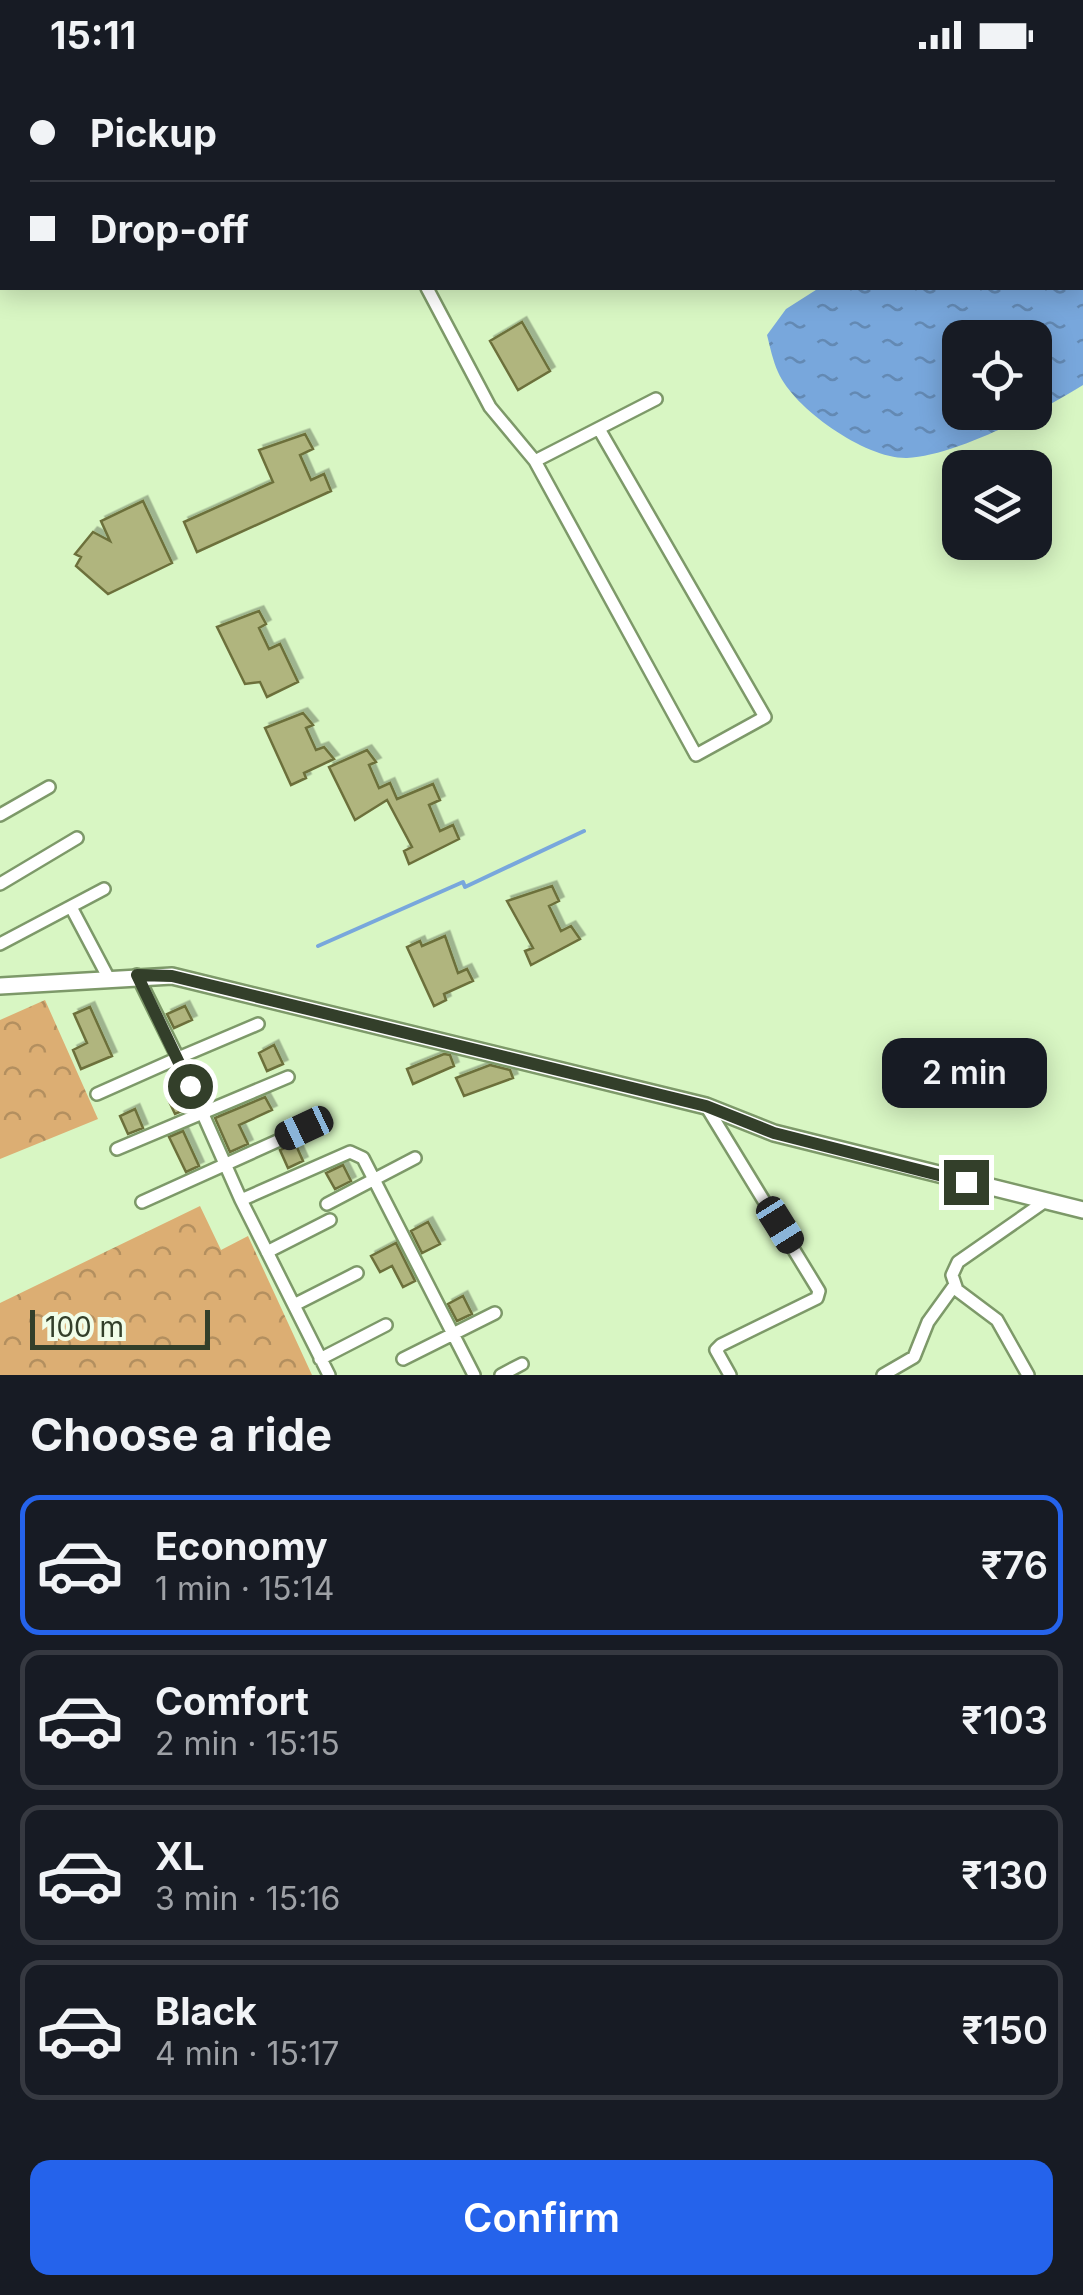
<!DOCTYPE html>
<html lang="en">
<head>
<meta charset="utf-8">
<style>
  :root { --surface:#171b24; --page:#242831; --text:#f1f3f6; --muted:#9ea1a6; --line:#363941; --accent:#2563eb }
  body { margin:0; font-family:Inter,sans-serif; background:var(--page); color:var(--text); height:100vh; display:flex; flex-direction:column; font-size:38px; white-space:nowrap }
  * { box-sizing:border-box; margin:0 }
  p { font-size:32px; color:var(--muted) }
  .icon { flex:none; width:55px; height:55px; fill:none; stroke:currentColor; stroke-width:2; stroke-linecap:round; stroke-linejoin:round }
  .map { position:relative; height:1305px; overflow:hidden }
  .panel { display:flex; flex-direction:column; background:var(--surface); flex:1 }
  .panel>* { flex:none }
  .hud { position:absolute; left:0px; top:0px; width:1085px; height:220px; box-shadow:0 5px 25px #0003; display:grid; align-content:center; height:220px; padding:0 30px; background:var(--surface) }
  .controls { position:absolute; left:942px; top:250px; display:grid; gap:20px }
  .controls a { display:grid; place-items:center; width:110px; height:110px; border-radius:20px; background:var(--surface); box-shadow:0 5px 25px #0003; font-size:50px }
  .scale { position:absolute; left:30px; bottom:25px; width:180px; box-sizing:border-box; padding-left:10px; border:5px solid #333f2a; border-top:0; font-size:28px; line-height:35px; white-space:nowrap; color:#333f2a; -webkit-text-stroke:8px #f1fde8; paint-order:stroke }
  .end { position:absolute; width:45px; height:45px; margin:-22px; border:12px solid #333f2a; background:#fff; box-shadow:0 0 0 5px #fff }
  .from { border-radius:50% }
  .bubble { position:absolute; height:70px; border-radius:20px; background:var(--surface); box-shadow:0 5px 25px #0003; font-size:32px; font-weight:600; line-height:70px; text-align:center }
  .car { position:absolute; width:30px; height:60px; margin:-30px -15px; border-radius:12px; box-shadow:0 0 8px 2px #0007; background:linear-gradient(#222 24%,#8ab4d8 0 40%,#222 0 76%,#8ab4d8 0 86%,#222 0) }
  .hud b { display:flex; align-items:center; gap:35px; height:95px; font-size:38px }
  .hud b+b { border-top:2px solid var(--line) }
  .hud i { width:25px; height:25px; background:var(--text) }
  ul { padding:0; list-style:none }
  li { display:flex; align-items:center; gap:30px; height:140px; margin:0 20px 15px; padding:0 10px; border:5px solid var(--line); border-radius:20px }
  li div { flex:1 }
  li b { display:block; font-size:38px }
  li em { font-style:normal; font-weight:600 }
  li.current { border-color:var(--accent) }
  li>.icon { width:90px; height:90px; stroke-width:1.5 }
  h2 { padding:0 30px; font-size:45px; line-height:120px }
  .primary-button { display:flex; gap:20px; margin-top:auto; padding:20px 30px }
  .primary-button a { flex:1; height:115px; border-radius:20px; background:var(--accent); color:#fff; font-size:40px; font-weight:600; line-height:115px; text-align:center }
  .status { display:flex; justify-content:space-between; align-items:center; height:70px; padding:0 50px; background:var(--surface); direction:ltr }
  .status svg { height:28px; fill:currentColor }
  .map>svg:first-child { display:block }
  .forest { fill:url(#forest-crowns) }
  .water { fill:url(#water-ripples); fill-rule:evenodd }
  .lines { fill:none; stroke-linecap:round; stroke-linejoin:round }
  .stream { stroke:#78a7dc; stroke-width:4 }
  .building { fill:#b0b57e; stroke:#6c703b; stroke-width:2.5; filter:url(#shadow) }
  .street-casing { stroke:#7d9969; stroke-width:16 }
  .secondary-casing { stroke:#7d9969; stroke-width:20 }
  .primary-casing { stroke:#7d9969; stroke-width:22 }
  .street { stroke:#fff; stroke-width:11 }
  .secondary { stroke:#fff; stroke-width:15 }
  .primary { stroke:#fff; stroke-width:18 }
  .route { stroke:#333f2a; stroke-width:12 }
</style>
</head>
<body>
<div class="status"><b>15:11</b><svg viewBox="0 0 49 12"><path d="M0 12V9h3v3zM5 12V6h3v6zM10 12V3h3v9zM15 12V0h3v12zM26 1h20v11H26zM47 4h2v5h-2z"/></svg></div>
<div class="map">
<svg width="1083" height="1305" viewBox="0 0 1083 1305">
  <defs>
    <pattern id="forest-crowns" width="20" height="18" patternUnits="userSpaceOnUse" patternTransform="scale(2.5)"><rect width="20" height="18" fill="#dcae73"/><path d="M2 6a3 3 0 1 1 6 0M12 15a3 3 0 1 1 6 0" fill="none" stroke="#b38f5f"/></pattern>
    <pattern id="water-ripples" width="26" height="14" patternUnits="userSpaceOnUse" patternTransform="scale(2.5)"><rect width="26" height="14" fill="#78a7dc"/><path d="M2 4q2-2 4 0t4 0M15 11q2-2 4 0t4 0" fill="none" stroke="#6389b3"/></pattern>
    <filter id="shadow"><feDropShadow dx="4.5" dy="-4.5" stdDeviation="0" flood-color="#0004"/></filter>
  </defs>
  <rect width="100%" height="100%" fill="#d8f6c3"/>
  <path class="forest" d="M 45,930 L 98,1049 L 0,1089 L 0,950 Z
    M 200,1136 L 221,1180 L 248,1166 L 312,1305 L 0,1305 L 0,1233 Z"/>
  <path class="water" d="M 1083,205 L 1083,315 C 1043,340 955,386 907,388 C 866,389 794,339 778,302 C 773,291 770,277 767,265 L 786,239 L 819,218 L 1082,218 ZM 960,268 L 1035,268 L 1035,342 L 960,342 Z"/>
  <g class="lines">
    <path class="stream" d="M 318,876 L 463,812 L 465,817 L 584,761"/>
  </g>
  <path class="building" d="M 522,252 L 550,301 L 518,320 L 490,271 Z
    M 305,364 L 313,379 L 300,385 L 311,410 L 324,404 L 331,421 L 197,482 L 184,452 L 273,412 L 259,380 Z
    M 143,431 L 172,493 L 108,524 L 76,496 L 81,487 L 75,484 L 93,462 L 110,471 L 101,451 Z
    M 259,541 L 266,554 L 259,558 L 269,579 L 280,574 L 298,612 L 267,627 L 260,612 L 245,614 L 217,557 Z
    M 303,643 L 313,655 L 306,658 L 316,680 L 324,677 L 334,689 L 304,703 L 306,708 L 291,715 L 265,658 Z
    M 367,680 L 376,692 L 369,695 L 379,718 L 390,713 L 397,729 L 433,714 L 440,730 L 429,735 L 440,761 L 453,755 L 459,769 L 409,794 L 404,781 L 412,777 L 387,730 L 355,750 L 329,697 Z
    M 552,816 L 559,831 L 549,836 L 561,861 L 571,856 L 580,869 L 531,895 L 525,881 L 533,878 L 507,831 Z
    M 445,866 L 458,903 L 467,899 L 473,911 L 444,924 L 446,930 L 434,936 L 407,877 L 420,871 L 422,876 Z
    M 185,936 L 192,950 L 174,958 L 167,944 Z
    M 90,937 L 112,986 L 81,999 L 73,980 L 87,973 L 74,944 Z
    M 274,975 L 283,994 L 267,1001 L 259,983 Z
    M 444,984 L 450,985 L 454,996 L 413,1014 L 407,999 Z
    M 490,995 L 510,1000 L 513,1008 L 464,1026 L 456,1008 Z
    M 181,1020 L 189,1038 L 175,1044 L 167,1027 Z
    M 265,1027 L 272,1040 L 239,1055 L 248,1074 L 230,1082 L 215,1048 Z
    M 135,1039 L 143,1058 L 128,1064 L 120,1046 Z
    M 183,1061 L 199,1096 L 186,1102 L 169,1067 Z
    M 295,1073 L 303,1091 L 288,1098 L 280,1080 Z
    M 343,1095 L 351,1111 L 335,1119 L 326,1103 Z
    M 428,1152 L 440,1174 L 422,1183 L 411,1161 Z
    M 396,1173 L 415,1211 L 403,1217 L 392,1196 L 380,1202 L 371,1186 Z
    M 463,1226 L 472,1244 L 457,1251 L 448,1234 Z"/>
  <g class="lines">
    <g class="street-casing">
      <path id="street" d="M 275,0 L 277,2
        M 1033,0 L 1033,2
        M 1082,113 L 1083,114
        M 427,218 L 490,337 L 535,391 L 696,685 L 765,647 L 599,359
        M 535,391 L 656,329
        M 0,745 L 49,717
        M 0,814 L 77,768
        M 71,837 L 108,907
        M 0,874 L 104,819
        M 137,905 L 178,988 L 258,954
        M 97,1024 L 178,988 L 241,1130 L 350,1082 L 363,1088 L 474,1305
        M 706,1036 L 819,1221 L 817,1228 L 721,1275 L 716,1280 L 730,1305
        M 117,1079 L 288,1007
        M 241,1130 L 329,1305
        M 142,1132 L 304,1059
        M 327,1134 L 415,1088
        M 267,1182 L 330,1150
        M 294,1235 L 357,1203
        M 320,1289 L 386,1255
        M 403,1289 L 495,1243
        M 501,1305 L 522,1294
        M 883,1305 L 914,1287 L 928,1252 L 954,1216
        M 1028,1305 L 997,1250 L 957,1220 L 952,1205 L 958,1192 L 1044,1132"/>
    </g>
    <g class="secondary-casing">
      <path id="secondary" d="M 0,916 L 172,906 L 706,1036 L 774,1063 L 1083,1140"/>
    </g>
    <g class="primary-casing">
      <path id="primary" d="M 199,2 L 202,0
        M 225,2 L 228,0
        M 0,182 L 2,180
        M 0,209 L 2,207"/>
    </g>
    <use href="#street" class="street"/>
    <use href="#secondary" class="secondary"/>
    <use href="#primary" class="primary"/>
  </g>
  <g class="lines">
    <path class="route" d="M 190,1016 L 137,905 L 172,906 L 706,1036 L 774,1063 L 966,1112"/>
  </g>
</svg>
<div class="controls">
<a><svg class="icon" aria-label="locate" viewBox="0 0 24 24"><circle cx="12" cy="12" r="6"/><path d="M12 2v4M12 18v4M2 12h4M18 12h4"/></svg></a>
<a><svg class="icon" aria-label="layers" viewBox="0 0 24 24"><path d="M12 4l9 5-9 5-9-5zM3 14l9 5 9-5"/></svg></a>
</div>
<div class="scale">100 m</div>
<i class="end from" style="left:190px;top:1016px"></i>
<i class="end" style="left:966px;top:1112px"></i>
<div class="bubble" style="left:882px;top:968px;width:165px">2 min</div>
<i class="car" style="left:304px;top:1058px;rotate:245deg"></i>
<i class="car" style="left:780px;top:1155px;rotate:148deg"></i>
<div class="hud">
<b><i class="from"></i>Pickup</b>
<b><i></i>Drop-off</b>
</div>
</div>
<section class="panel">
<h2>Choose a ride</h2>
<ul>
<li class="current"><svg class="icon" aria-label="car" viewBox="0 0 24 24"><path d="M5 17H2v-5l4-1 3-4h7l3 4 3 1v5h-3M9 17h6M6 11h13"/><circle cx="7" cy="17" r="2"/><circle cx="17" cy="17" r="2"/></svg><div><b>Economy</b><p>1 min · 15:14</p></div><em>₹76</em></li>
<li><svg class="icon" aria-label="car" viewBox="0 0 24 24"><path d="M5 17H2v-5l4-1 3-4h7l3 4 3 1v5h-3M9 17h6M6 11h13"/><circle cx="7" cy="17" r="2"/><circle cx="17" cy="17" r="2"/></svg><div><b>Comfort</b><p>2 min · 15:15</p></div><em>₹103</em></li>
<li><svg class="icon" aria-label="car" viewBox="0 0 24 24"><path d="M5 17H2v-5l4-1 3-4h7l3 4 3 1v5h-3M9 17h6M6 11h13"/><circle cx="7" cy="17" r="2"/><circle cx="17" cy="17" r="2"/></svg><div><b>XL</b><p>3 min · 15:16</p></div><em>₹130</em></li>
<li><svg class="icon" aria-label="car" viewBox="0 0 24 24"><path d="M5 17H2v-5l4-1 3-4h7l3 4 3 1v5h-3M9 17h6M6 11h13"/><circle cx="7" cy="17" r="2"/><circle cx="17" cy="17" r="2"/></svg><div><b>Black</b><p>4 min · 15:17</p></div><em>₹150</em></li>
</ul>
<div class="primary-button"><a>Confirm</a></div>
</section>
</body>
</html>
